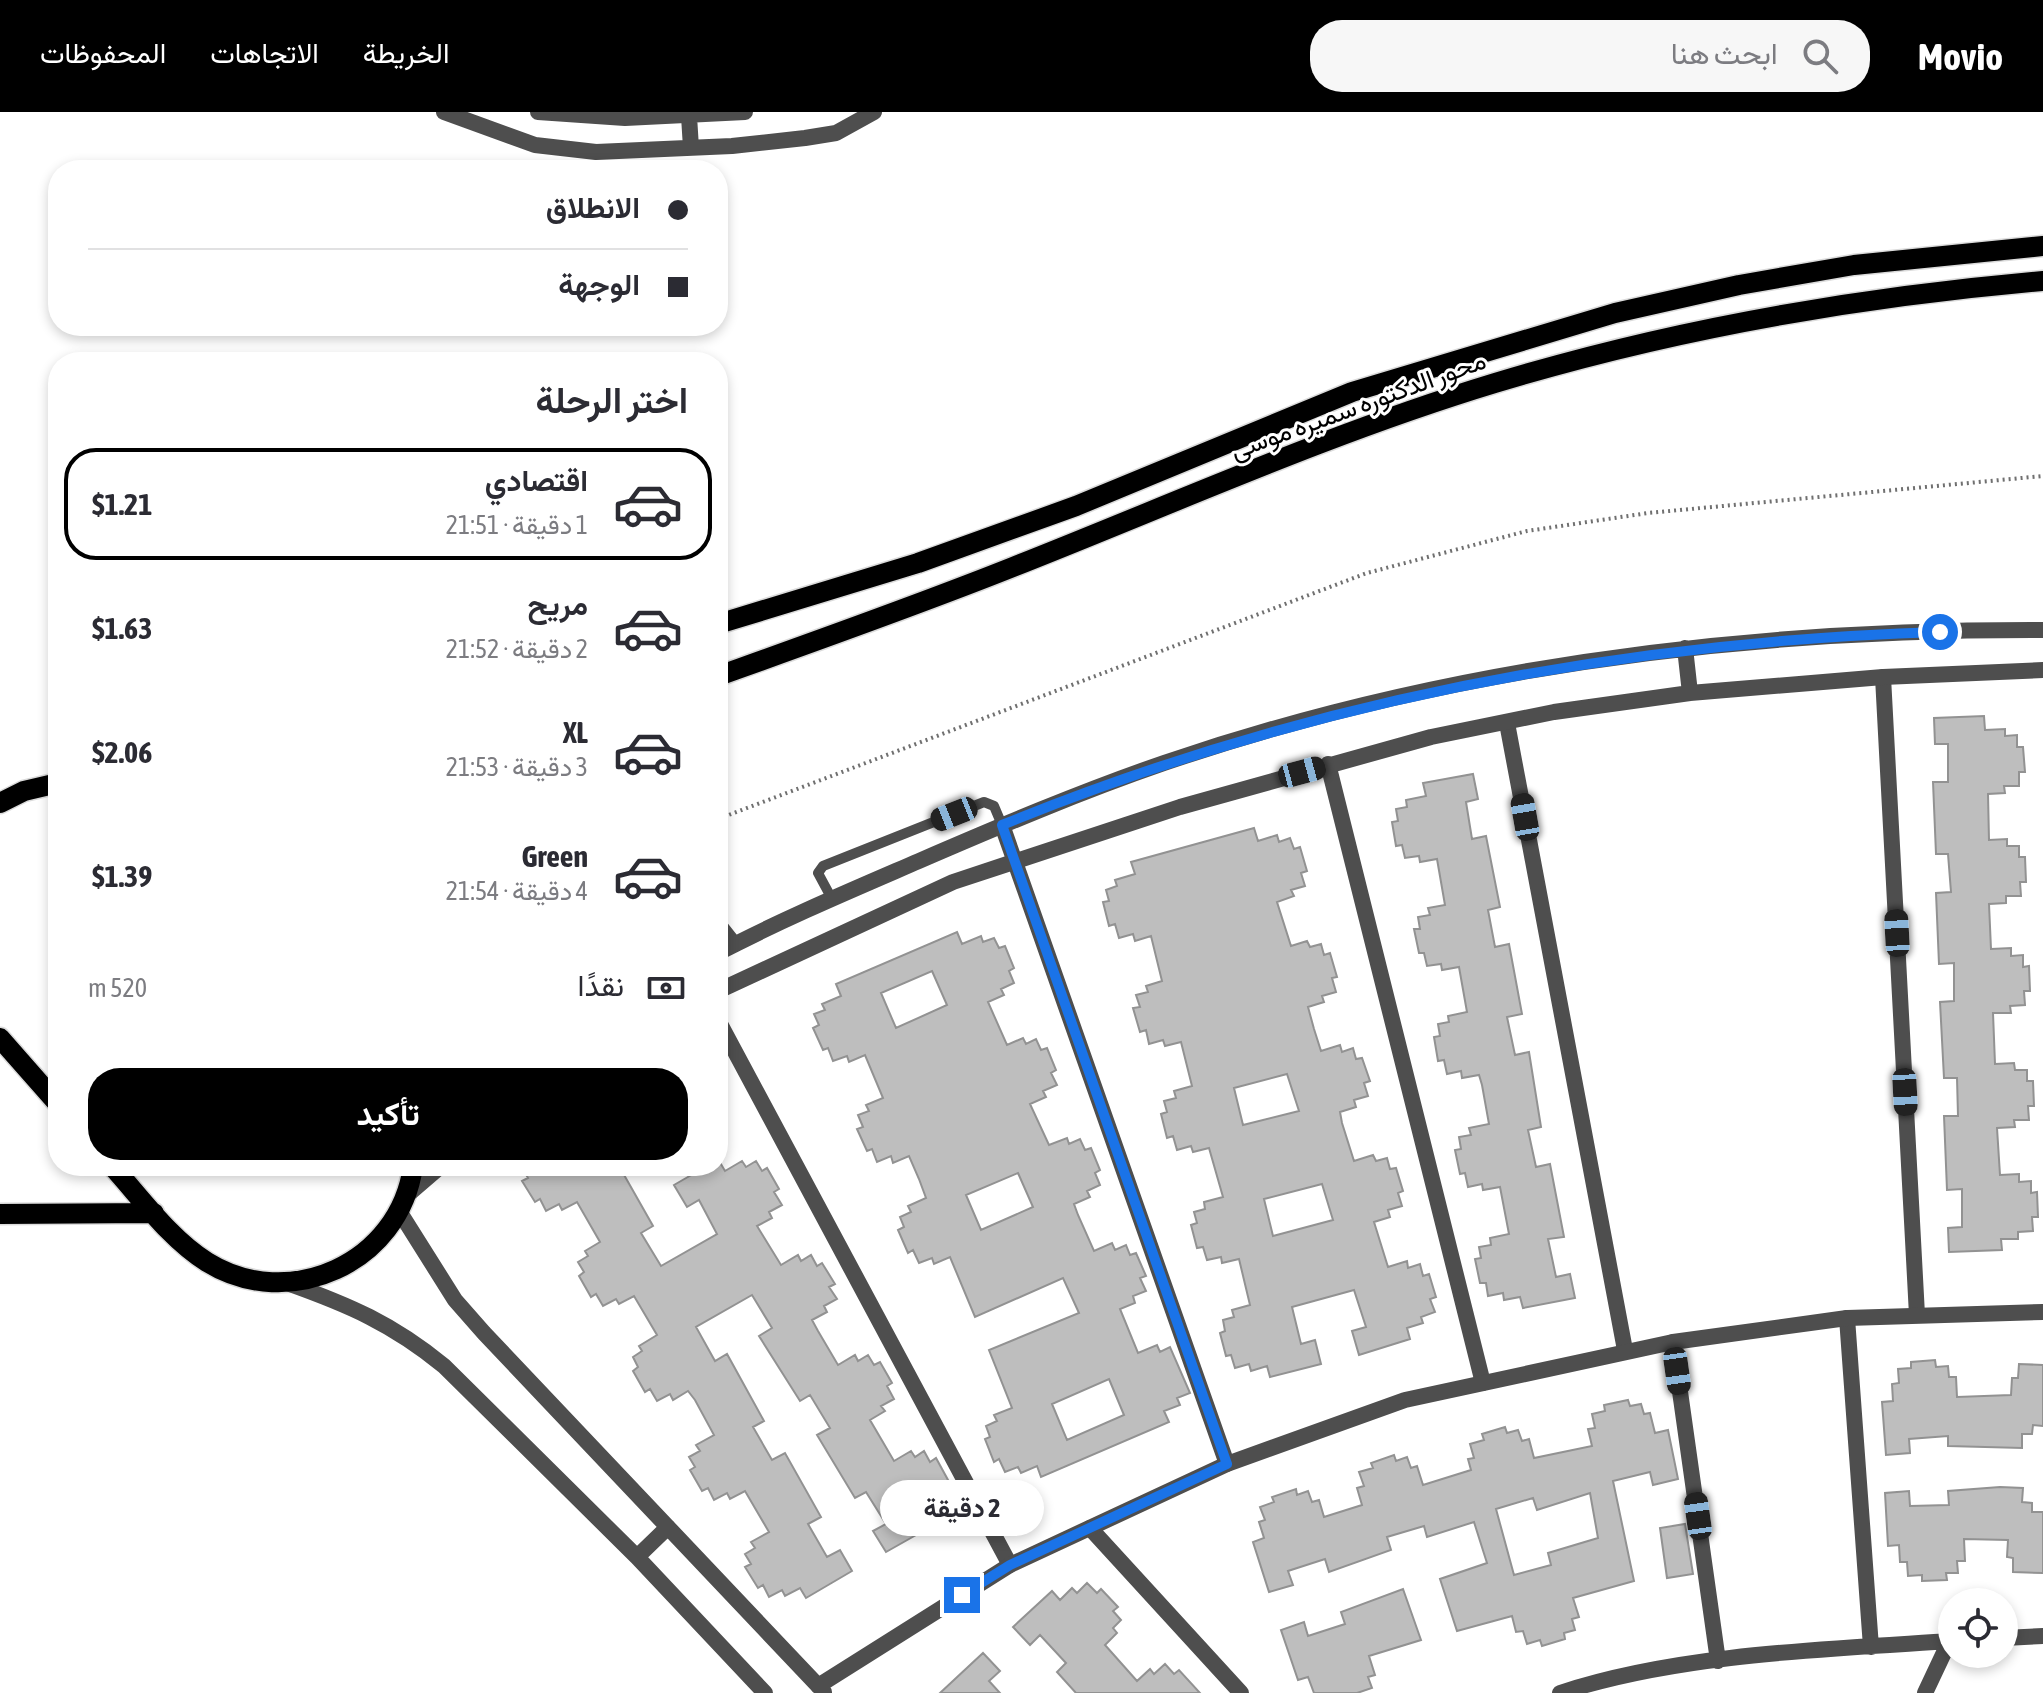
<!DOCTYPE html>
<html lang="ar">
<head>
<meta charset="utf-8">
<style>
  :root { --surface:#fff; --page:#f7f7f7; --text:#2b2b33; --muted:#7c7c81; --line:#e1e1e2; --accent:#000 }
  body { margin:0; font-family:"Asap Condensed",Vazirmatn,sans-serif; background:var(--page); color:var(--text); direction:rtl; height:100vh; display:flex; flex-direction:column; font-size:30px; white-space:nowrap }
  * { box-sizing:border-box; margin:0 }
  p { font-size:26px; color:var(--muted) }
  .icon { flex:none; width:44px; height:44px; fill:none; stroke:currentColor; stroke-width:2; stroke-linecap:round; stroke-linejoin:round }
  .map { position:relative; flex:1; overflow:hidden; direction:ltr }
  .panel { position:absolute; left:48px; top:240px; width:680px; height:824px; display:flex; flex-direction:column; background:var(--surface); border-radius:32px; box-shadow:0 4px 12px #0003; direction:rtl }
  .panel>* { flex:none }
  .banner { position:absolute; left:48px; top:48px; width:680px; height:176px; border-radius:32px; box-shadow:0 4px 12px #0003; direction:rtl; display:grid; align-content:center; height:176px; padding:0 40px; background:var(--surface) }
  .buttons { position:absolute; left:1938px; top:1476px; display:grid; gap:16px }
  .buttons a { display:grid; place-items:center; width:80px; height:80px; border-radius:50%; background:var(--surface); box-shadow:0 4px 12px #0003; font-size:40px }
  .end { position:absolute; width:36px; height:36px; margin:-18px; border:10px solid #1a73e8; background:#fff; box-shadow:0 0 0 4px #fff }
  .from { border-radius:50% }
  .bubble { position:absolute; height:56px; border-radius:28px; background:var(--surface); box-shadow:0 4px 12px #0003; font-size:26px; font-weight:700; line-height:56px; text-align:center; direction:rtl }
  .car { position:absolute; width:24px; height:48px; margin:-24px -12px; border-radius:10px; box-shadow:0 0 6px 2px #0007; background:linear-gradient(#222 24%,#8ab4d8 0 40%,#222 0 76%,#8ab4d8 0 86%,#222 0) }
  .banner b { display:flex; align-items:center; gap:28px; height:76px; font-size:30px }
  .banner b+b { border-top:2px solid var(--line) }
  .banner i { width:20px; height:20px; background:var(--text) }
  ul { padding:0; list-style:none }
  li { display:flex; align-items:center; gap:24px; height:112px; margin:0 16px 12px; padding:0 24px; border:4px solid transparent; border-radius:32px }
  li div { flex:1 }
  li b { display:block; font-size:30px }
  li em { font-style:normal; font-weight:700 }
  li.on { border-color:var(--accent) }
  li>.icon { width:72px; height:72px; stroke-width:1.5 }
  h2 { padding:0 40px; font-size:36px; line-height:96px }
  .pay { display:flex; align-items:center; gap:20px; height:88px; padding:0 40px; font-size:30px }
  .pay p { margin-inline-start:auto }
  .cta { display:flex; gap:16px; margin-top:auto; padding:16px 40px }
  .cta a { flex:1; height:92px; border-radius:32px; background:var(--accent); color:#fff; font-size:32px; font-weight:700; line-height:92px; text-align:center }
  header { display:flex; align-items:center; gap:48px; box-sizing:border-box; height:112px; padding:0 40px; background:var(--accent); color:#fff }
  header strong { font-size:38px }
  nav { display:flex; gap:44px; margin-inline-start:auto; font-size:28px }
  .search { width:560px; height:72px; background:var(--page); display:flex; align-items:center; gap:20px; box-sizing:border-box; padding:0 28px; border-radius:32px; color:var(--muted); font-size:30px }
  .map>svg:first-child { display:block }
  .building { fill:#bebebe; stroke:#929292; stroke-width:2; fill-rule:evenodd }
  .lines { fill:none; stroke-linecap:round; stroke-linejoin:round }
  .primary-casing { stroke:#dbdbdb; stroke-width:23 }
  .path { stroke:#707070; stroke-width:4; stroke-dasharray:2 4; stroke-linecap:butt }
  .service { stroke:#4e4e4e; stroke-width:10 }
  .minor { stroke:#4e4e4e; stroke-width:16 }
  .tertiary { stroke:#4e4e4e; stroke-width:16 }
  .primary { stroke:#000; stroke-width:20 }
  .route { stroke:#1a73e8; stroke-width:10 }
  .labels { text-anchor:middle; stroke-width:6; stroke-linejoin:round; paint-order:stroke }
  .street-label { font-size:26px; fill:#000; stroke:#fff }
</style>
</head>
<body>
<header>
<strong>Movio</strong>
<div class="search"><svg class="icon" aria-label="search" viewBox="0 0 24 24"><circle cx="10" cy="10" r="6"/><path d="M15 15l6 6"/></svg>ابحث هنا</div>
<nav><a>الخريطة</a><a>الاتجاهات</a><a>المحفوظات</a></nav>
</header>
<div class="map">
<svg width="2043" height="1581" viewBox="0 0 2043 1581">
  <rect width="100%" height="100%" fill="#fff"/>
  <path class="building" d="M 1984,604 L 1985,618 L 2005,617 L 2005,624 L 2017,623 L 2017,635 L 2023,635 L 2025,660 L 2019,660 L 2019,674 L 2004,674 L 2005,681 L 1988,682 L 1989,728 L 2007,727 L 2007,734 L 2019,734 L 2019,745 L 2025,745 L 2026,770 L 2020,770 L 2021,784 L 2006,784 L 2006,791 L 1989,792 L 1991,837 L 2011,836 L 2011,844 L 2023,843 L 2023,855 L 2029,854 L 2030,879 L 2024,879 L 2025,893 L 2010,894 L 2011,901 L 1993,901 L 1995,952 L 2014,951 L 2015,958 L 2027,958 L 2027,969 L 2033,969 L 2034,994 L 2028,994 L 2029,1008 L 2014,1008 L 2015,1015 L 1997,1016 L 2000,1063 L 2019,1062 L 2019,1070 L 2031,1069 L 2031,1081 L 2037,1080 L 2038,1105 L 2032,1105 L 2033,1119 L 2018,1120 L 2018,1127 L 2001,1127 L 2002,1138 L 1949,1140 L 1948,1116 L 1962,1115 L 1962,1077 L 1947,1078 L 1944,1004 L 1958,1004 L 1957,966 L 1944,966 L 1940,890 L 1954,889 L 1954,851 L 1939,852 L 1936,781 L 1951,780 L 1948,742 L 1936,742 L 1933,670 L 1948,670 L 1948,632 L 1935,632 L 1934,606 Z
    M 1473,662 L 1478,687 L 1466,690 L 1472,727 L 1486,724 L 1500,795 L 1488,798 L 1495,835 L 1509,832 L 1522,902 L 1507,905 L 1515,943 L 1529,940 L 1541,1015 L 1528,1018 L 1536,1055 L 1550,1052 L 1564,1125 L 1548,1127 L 1556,1165 L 1570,1162 L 1575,1186 L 1523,1196 L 1520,1185 L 1504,1188 L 1503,1181 L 1488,1184 L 1486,1171 L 1480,1171 L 1475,1147 L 1481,1146 L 1479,1135 L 1491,1133 L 1490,1126 L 1509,1122 L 1500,1075 L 1483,1078 L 1482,1072 L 1468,1075 L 1465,1061 L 1460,1062 L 1455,1038 L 1461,1037 L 1459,1025 L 1471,1023 L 1469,1016 L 1489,1012 L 1482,973 L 1479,963 L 1462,966 L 1461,959 L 1447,962 L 1444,948 L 1438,949 L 1434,925 L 1440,924 L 1438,912 L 1449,910 L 1448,904 L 1467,900 L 1459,855 L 1442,858 L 1441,852 L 1427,854 L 1424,841 L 1419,841 L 1414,817 L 1420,817 L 1418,805 L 1430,803 L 1428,796 L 1445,793 L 1437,747 L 1420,750 L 1419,744 L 1405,746 L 1402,733 L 1396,734 L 1392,710 L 1398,709 L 1396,697 L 1407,695 L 1406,688 L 1426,684 L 1423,671 Z
    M 1254,716 L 1258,729 L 1277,723 L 1279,730 L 1290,726 L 1294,737 L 1300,735 L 1307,759 L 1301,761 L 1305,774 L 1291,778 L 1294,784 L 1277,790 L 1291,834 L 1307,829 L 1310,835 L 1321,832 L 1324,843 L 1330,841 L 1337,865 L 1332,866 L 1336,880 L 1322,884 L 1324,890 L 1308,895 L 1314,917 L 1321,939 L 1340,933 L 1342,940 L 1353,936 L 1356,947 L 1362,946 L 1370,969 L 1364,971 L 1368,984 L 1354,988 L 1356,995 L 1340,1000 L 1342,1011 L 1354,1049 L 1373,1043 L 1376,1049 L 1387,1046 L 1390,1057 L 1396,1056 L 1403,1079 L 1398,1081 L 1402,1094 L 1388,1098 L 1390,1105 L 1374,1110 L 1388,1155 L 1407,1149 L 1408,1156 L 1420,1152 L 1423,1164 L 1429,1162 L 1436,1185 L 1430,1187 L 1435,1200 L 1421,1205 L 1423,1211 L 1407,1216 L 1410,1227 L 1359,1243 L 1352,1219 L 1366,1215 L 1354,1178 L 1292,1195 L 1301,1232 L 1315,1228 L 1321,1252 L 1270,1265 L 1267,1254 L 1251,1259 L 1249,1252 L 1235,1256 L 1231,1243 L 1226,1244 L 1220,1221 L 1225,1219 L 1223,1208 L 1234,1205 L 1232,1198 L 1250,1193 L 1239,1147 L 1222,1151 L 1221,1145 L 1207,1148 L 1203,1135 L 1197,1136 L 1191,1113 L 1197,1111 L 1194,1100 L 1205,1097 L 1204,1090 L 1223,1085 L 1209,1036 L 1193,1040 L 1191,1034 L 1177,1038 L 1173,1024 L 1167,1026 L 1161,1002 L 1167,1000 L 1164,989 L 1176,986 L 1174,979 L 1192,974 L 1181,930 L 1165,934 L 1163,928 L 1149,932 L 1146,918 L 1140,920 L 1133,896 L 1140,895 L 1136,883 L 1148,880 L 1146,874 L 1162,869 L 1151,824 L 1135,829 L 1133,822 L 1119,826 L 1115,812 L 1109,814 L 1103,790 L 1109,789 L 1106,778 L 1117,774 L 1115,768 L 1135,762 L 1131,750 ZM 1287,962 L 1299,999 L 1243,1013 L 1234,976 ZM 1322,1072 L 1333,1108 L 1273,1124 L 1264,1087 Z
    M 957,820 L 962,832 L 981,824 L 983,830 L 994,826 L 999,836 L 1005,834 L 1014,856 L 1009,859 L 1014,871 L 1001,877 L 1004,883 L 988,890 L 1007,933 L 1023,926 L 1026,932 L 1036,927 L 1041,938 L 1047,936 L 1056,958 L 1051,961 L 1057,973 L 1043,979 L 1046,985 L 1030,992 L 1049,1033 L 1067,1026 L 1069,1032 L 1080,1027 L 1085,1038 L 1091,1036 L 1100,1058 L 1095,1061 L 1100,1073 L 1087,1079 L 1090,1085 L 1074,1092 L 1078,1103 L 1094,1139 L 1112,1131 L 1115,1138 L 1126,1133 L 1130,1143 L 1136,1141 L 1146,1164 L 1140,1166 L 1146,1179 L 1133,1184 L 1135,1191 L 1120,1197 L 1138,1241 L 1157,1233 L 1160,1240 L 1170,1235 L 1190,1281 L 1177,1286 L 1180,1293 L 1164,1299 L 1169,1310 L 1041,1365 L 1037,1354 L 1021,1361 L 1018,1355 L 1005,1360 L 999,1347 L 994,1350 L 985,1327 L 990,1325 L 986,1314 L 997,1309 L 994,1303 L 1012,1296 L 989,1238 L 1079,1201 L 1063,1166 L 975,1205 L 950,1145 L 934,1152 L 932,1146 L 919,1151 L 913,1138 L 908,1141 L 898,1118 L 904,1115 L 900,1105 L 911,1100 L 908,1094 L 926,1086 L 919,1067 L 909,1044 L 893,1051 L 891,1044 L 877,1050 L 872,1037 L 867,1039 L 857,1017 L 863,1015 L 858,1003 L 869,999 L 866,993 L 883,986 L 865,943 L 849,950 L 847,944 L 833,949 L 828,936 L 823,938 L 813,916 L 819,913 L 814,902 L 825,898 L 822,892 L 841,884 L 836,872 ZM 932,859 L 947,893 L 896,916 L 881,881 ZM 1018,1061 L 1033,1095 L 981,1118 L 966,1083 ZM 1109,1267 L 1124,1303 L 1067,1328 L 1052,1292 Z
    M 718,1047 L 725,1059 L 742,1049 L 746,1055 L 756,1049 L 762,1059 L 767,1056 L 779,1077 L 774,1080 L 782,1093 L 769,1100 L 772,1106 L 757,1114 L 781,1153 L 798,1143 L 801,1149 L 811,1143 L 817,1154 L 822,1151 L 835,1172 L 829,1175 L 837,1187 L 824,1194 L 827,1200 L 812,1208 L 818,1219 L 838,1253 L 855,1243 L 858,1249 L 868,1243 L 874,1253 L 880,1250 L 892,1271 L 887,1274 L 894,1287 L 881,1294 L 885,1299 L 870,1308 L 894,1349 L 911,1339 L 915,1345 L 924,1339 L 930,1350 L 936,1346 L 948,1368 L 943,1371 L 950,1383 L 937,1390 L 941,1396 L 926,1404 L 932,1414 L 886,1440 L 873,1419 L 886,1412 L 866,1380 L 855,1386 L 817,1323 L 830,1316 L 810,1283 L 800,1289 L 759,1224 L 772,1216 L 752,1183 L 696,1215 L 715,1249 L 727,1242 L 764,1309 L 753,1315 L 772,1348 L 785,1341 L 821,1405 L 808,1412 L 827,1445 L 840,1438 L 852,1459 L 806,1486 L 800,1476 L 785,1484 L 782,1478 L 769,1485 L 763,1473 L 758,1476 L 745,1455 L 751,1452 L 745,1442 L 755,1436 L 751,1430 L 769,1420 L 745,1379 L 730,1387 L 727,1381 L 714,1388 L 708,1376 L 702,1379 L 690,1358 L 695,1355 L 689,1345 L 700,1339 L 696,1333 L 714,1323 L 695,1288 L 688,1279 L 673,1288 L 670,1282 L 657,1289 L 650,1277 L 645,1280 L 633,1259 L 638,1255 L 633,1245 L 642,1239 L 639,1234 L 657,1223 L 634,1184 L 619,1192 L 616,1187 L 603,1194 L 596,1182 L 591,1185 L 579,1164 L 584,1160 L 578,1150 L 588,1144 L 585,1139 L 600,1130 L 577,1090 L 562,1098 L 559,1092 L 546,1099 L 540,1087 L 535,1090 L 522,1069 L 528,1066 L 521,1054 L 619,1054 L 653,1114 L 641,1121 L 661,1154 L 717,1122 L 699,1088 L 687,1095 L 674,1073 L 707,1054 L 718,1054 Z
    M 1935,1248 L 1936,1255 L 1948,1254 L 1949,1265 L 1956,1265 L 1957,1285 L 2011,1283 L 2012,1266 L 2018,1266 L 2019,1252 L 2043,1253 L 2043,1314 L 2033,1313 L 2032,1322 L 2022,1322 L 2022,1336 L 1948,1334 L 1948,1324 L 1909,1327 L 1910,1341 L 1886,1343 L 1882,1290 L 1893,1289 L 1892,1272 L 1899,1271 L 1898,1257 L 1911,1256 L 1911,1250 Z
    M 1628,1288 L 1630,1294 L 1641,1292 L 1644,1302 L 1650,1301 L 1655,1321 L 1668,1318 L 1678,1367 L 1653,1373 L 1650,1360 L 1613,1369 L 1634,1469 L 1573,1486 L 1579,1505 L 1572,1507 L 1575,1518 L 1564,1521 L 1565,1527 L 1542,1534 L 1540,1528 L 1527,1532 L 1523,1519 L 1516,1520 L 1512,1504 L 1457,1519 L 1440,1467 L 1487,1451 L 1474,1410 L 1427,1425 L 1424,1414 L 1387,1425 L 1391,1438 L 1329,1460 L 1325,1447 L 1288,1459 L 1293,1473 L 1269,1480 L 1253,1430 L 1264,1426 L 1259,1410 L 1265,1408 L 1260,1395 L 1274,1390 L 1272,1385 L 1296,1377 L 1297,1383 L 1308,1379 L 1312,1390 L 1319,1388 L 1324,1405 L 1362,1393 L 1357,1376 L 1364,1374 L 1359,1360 L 1373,1356 L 1371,1351 L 1394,1343 L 1396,1349 L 1407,1345 L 1411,1356 L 1417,1354 L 1423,1373 L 1471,1358 L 1468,1347 L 1474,1346 L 1470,1332 L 1484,1328 L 1482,1322 L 1505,1315 L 1507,1321 L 1518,1318 L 1522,1329 L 1529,1327 L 1534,1346 L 1592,1334 L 1588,1317 L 1595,1316 L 1592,1302 L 1605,1299 L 1604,1293 ZM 1590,1381 L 1598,1426 L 1548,1441 L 1551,1453 L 1514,1463 L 1496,1397 L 1533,1386 L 1537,1398 Z
    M 2000,1375 L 2023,1376 L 2022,1390 L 2032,1391 L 2032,1400 L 2043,1400 L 2043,1461 L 2013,1460 L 2013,1446 L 2007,1445 L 2008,1428 L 1964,1427 L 1965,1449 L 1957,1449 L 1958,1461 L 1946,1461 L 1947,1468 L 1922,1469 L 1922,1463 L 1908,1464 L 1907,1450 L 1900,1450 L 1899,1433 L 1888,1434 L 1885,1381 L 1909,1379 L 1910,1394 L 1949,1393 L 1948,1379 Z
    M 1685,1412 L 1693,1462 L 1667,1466 L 1660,1416 Z
    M 1087,1471 L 1097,1481 L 1101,1477 L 1118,1495 L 1113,1499 L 1121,1508 L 1113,1516 L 1117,1521 L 1105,1533 L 1137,1569 L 1150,1557 L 1154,1562 L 1165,1552 L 1174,1562 L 1179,1558 L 1200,1581 L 1076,1581 L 1057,1560 L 1066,1551 L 1040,1523 L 1030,1533 L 1013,1515 L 1052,1479 L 1060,1488 L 1072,1476 L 1077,1481 Z
    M 1403,1477 L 1421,1528 L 1369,1544 L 1375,1563 L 1368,1565 L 1372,1576 L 1357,1581 L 1314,1581 L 1308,1565 L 1298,1568 L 1281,1518 L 1304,1510 L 1308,1524 L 1345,1512 L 1341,1500 Z
    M 983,1541 L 1000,1559 L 989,1569 L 1000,1581 L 940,1581 Z"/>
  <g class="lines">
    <g class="primary-casing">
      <path id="primary" d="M 718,512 L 918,451 L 1076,394 L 1352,280 L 1615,201 L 1739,173 L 1854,153 L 2043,134
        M 718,564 C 816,529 915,494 1013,455 C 1173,392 1330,321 1495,271 C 1673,217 1858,185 2043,169
        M 0,691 L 24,679 L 58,671
        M 0,926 L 58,992
        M 112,1054 C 141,1086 170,1127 207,1150 C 289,1201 400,1151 413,1054
        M 0,1102 L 154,1101"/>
    </g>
    <path class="path" d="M 718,707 L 1367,461 L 1527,419 L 1648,401 L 2043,364"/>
    <path class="service" d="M 832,787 L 818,761 L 823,754 L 984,690 L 994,694 L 1002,713
      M 718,807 L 737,831"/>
    <path class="minor" d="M 444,0 L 535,33 L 596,40 L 732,34 L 805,26 L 836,21 L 874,0
      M 538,0 L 625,6 L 745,0
      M 689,4 L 691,36
      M 1883,565 L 1917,1203
      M 1507,611 L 1625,1238
      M 1328,652 L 1483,1271
      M 1002,713 L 1227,1352
      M 718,908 L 1010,1453
      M 1847,1206 L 1871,1535
      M 1673,1230 L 1718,1549
      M 1090,1416 L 1241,1581
      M 2004,1526 L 2043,1524
      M 1560,1581 C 1677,1542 1828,1537 1952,1529
      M 1925,1581 L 1949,1530"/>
    <path class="tertiary" d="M 1685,536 L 1690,581
      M 718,841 C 783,807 852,778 919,749 C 1000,714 1080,680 1164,651 C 1445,555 1747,517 2043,518
      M 718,879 L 953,770 L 1180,695 L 1431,625 L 1554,600 L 1690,581 L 1883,565 L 2043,558
      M 405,1085 L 441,1054
      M 399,1099 L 455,1188 L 484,1221 L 824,1580
      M 287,1171 C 349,1193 393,1212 444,1254 L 637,1445 L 765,1581
      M 637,1445 L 668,1415
      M 818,1574 L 1010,1453 L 1227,1352 L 1405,1288 L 1673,1230 L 1847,1206 L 2043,1200"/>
    <use href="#primary" class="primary"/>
  </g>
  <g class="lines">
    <path class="route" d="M 962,1483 L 1010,1453 L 1227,1352 L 1002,713 C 1303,590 1616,530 1940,520"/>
  </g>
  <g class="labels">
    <g class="street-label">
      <text transform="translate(1358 293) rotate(-20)" y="9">محور الدكتوره سميره موسى</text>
    </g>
  </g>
</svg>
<div class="buttons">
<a><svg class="icon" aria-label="locate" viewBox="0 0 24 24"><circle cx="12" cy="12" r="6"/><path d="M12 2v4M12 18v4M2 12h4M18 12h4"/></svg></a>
</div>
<i class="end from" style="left:1940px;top:520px"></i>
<i class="end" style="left:962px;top:1483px"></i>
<div class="bubble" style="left:880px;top:1368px;width:164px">2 دقيقة</div>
<i class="car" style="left:1302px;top:660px;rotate:75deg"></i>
<i class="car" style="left:954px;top:702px;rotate:248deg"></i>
<i class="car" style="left:1525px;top:705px;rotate:350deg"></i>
<i class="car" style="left:1897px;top:821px;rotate:357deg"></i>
<i class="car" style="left:1905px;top:980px;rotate:177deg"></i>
<i class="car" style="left:1677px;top:1259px;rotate:172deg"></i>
<i class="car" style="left:1698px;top:1404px;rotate:352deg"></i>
<div class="banner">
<b><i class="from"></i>الانطلاق</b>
<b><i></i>الوجهة</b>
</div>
<section class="panel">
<h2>اختر الرحلة</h2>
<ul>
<li class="on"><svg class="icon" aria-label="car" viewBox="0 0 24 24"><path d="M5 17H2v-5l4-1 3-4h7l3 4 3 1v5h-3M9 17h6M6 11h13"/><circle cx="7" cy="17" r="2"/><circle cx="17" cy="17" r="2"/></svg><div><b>اقتصادي</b><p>1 دقيقة · 21:51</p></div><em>$1.21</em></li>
<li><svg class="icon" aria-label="car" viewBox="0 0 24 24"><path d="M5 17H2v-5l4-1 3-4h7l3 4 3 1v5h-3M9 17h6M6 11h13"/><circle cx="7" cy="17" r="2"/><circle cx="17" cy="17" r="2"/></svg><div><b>مريح</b><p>2 دقيقة · 21:52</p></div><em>$1.63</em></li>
<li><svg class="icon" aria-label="car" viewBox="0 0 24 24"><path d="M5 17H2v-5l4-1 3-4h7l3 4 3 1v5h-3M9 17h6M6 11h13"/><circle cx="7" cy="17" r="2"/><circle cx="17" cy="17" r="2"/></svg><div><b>XL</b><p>3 دقيقة · 21:53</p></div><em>$2.06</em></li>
<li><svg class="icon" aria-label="car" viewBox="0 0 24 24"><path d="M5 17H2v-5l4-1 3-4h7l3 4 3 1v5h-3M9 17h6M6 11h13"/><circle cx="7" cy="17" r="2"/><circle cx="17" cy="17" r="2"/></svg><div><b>Green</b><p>4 دقيقة · 21:54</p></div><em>$1.39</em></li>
</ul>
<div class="pay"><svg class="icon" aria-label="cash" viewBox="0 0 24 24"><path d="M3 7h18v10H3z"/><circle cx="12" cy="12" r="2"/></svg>نقدًا<p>520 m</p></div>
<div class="cta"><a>تأكيد</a></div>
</section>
</div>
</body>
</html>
